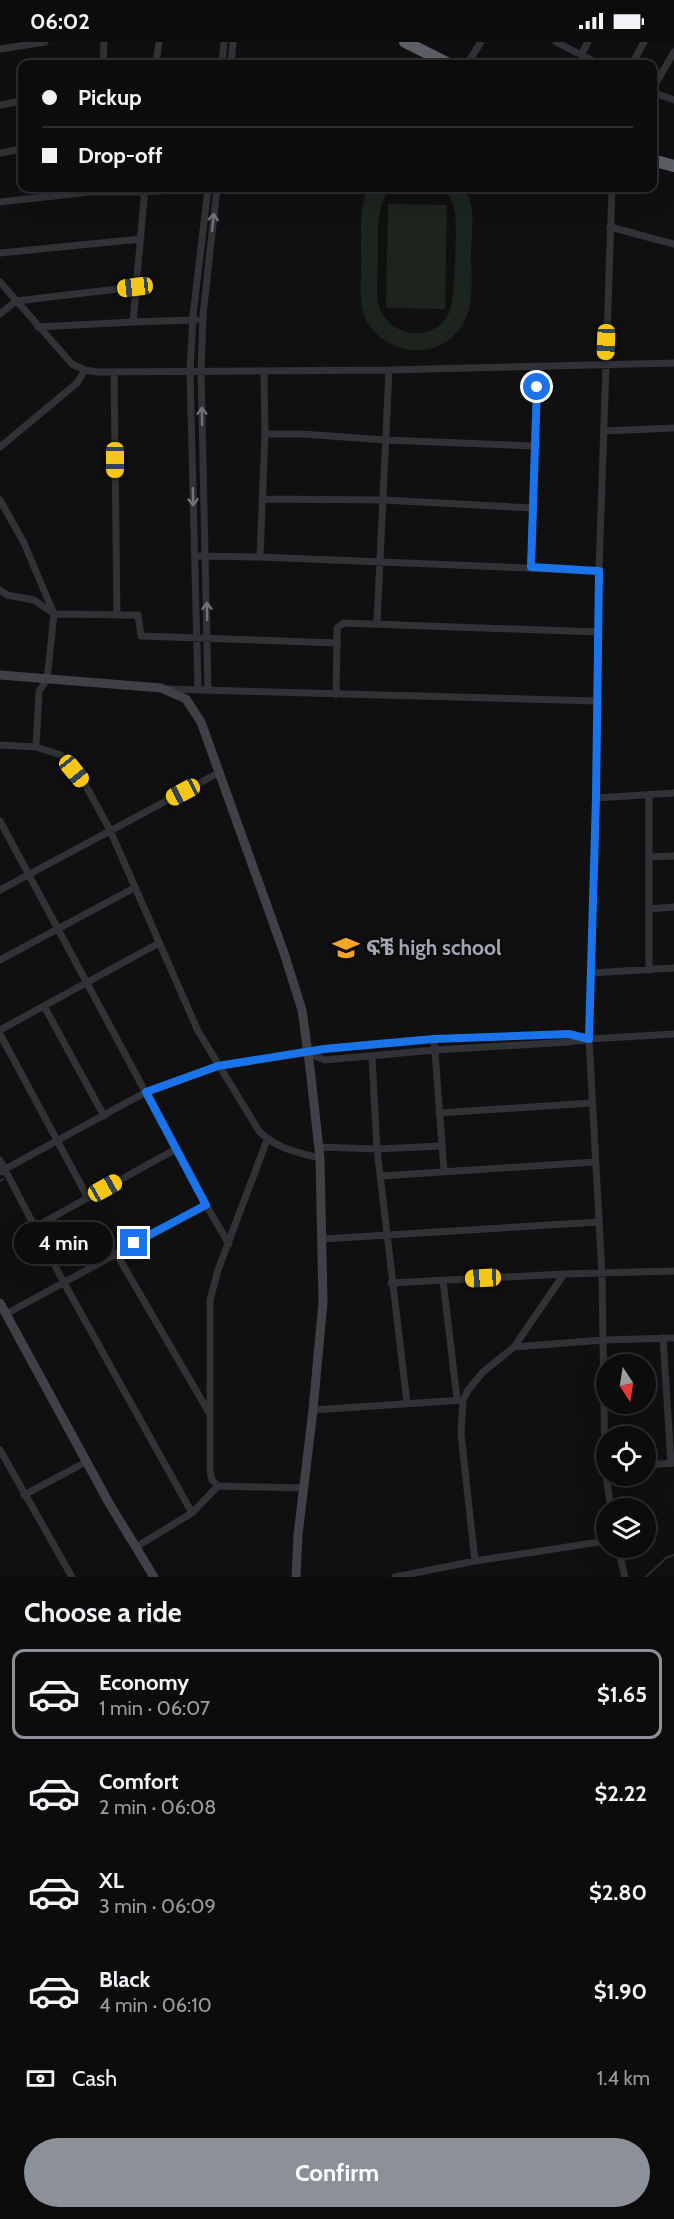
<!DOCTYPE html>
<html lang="en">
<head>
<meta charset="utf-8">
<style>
  :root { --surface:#0c0c0d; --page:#151516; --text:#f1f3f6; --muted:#9a9b9d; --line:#2c2c2e; --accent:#8c9099 }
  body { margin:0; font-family:Cabin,"Noto Sans Ethiopic",sans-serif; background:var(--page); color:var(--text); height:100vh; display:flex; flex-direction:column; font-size:22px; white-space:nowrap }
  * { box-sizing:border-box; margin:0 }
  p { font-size:20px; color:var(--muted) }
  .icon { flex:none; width:33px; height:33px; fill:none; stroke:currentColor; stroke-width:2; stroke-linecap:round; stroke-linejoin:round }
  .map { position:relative; height:1535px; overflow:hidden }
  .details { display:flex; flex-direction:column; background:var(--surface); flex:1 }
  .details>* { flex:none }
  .guide { position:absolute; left:18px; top:18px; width:639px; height:132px; border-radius:12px; box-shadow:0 6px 24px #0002,0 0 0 2px var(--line); display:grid; align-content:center; height:132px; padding:0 24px; background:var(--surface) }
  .needle { width:39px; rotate:168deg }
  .fabs { position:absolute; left:596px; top:1312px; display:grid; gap:12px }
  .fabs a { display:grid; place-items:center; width:60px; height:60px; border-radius:50%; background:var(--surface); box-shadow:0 6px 24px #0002,0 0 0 2px var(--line); font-size:30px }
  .end { position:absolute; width:27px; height:27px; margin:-14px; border:8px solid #1a73e8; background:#fff; box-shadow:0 0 0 3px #fff }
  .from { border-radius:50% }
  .bubble { position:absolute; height:42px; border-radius:21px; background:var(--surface); box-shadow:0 6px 24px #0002,0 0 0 2px var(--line); font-size:20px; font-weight:800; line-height:42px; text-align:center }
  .car { position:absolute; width:18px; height:36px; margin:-18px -9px; border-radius:8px; box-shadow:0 0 4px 2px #0007; background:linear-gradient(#f5c518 24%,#345 0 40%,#f5c518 0 76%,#345 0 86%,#f5c518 0) }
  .guide b { display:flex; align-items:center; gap:21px; height:57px; font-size:22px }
  .guide b+b { border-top:2px solid var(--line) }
  .guide i { width:15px; height:15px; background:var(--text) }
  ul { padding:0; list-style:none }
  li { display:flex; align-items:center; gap:18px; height:90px; margin:0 12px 9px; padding:0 12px; border:3px solid transparent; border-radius:12px }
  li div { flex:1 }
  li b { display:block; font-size:22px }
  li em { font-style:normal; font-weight:800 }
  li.active { border-color:var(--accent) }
  li>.icon { width:54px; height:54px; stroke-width:1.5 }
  h2 { padding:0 24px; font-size:27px; line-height:72px }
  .pay { display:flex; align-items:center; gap:15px; height:66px; padding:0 24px; font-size:22px }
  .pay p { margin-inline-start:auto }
  .button { display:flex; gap:12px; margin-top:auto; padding:12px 24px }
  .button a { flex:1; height:69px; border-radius:36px; background:var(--accent); color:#fff; font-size:24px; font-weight:800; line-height:69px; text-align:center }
  .status { display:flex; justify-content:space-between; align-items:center; height:42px; padding:0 30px; background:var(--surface); direction:ltr }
  .status svg { height:16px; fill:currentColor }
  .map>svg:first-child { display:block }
  .green { fill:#1c241d }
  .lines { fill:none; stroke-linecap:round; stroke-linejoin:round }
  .stream { stroke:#293137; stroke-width:2 }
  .street { stroke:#313236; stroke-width:7 }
  .secondary { stroke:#3f4146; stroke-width:9 }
  .highway { stroke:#5d6067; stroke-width:12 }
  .oneway { stroke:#6f727a }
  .route { stroke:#1a73e8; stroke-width:8 }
  .labels { text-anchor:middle; stroke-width:4.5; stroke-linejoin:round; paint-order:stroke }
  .poi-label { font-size:21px; font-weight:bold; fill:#a1a7b2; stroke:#0b0b0c; text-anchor:start }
</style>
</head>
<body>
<div class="status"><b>06:02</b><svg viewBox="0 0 49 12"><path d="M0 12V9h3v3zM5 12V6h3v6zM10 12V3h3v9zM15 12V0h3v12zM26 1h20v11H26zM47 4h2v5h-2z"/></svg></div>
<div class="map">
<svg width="674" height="1535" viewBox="0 0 674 1535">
  <rect width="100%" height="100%" fill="#101011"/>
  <path class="green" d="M 369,146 L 390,146 C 374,167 379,195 378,221 C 378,236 374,257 382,271 C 396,297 435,299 449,271 C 455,258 457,186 455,171 C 453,161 450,154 444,146 L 464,146 C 476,164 472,187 471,208 C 471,230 475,259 464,280 C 443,319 389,316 367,280 C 358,264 361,243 361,226 C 362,204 357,164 369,146 Z
    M 388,162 L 447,163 L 445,267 L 386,266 Z"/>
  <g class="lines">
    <path class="stream" d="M 0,1139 L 3,1137
      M 646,1535 L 666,1516 L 674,1513"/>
    <path class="street" d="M 556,0 L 599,22
      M 0,7 L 45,0
      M 581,13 L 588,0
      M 103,22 L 104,0
      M 156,22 L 159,0
      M 222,22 L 224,0
      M 231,22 L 233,0
      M 467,22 L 481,0
      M 632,22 L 644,0
      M 652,48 L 674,10
      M 652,50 L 674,58
      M 0,63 L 22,59
      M 0,111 L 22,107
      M 145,146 L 133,280 L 196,278
      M 0,160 L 90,150 L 145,150 L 192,146
      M 610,185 L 674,202
      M 0,211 L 141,197
      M 0,240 L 72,322 L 85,328 L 98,330 L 389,328 L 674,321
      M 0,272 L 16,259 L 135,245
      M 38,285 L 133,280
      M 114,330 L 117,573
      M 604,389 L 674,386
      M 265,392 L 302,392 L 386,398 L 535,404
      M 0,405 L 77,341 L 85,328
      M 263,457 L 383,458 L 533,466
      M 0,458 L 24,501 L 54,572 L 47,638 L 39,649 L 36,705
      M 195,514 L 260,515 L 599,529
      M 260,515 L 265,392 L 264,329
      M 531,526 L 537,325
      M 0,548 L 7,553 L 34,558 L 54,572 L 138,573 L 141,594 L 337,601 L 337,586 L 344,581 L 598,590
      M 377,581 L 389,328
      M 166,647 L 596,659
      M 198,648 L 190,329 L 193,274 L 208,146
      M 208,649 L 201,329 L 203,273 L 217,146
      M 336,653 L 337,601
      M 0,703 L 36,705 L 61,713 L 86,744 L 110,788 L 198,989 L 259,1089 C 275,1106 298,1111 320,1116
      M 596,756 L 674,751
      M 0,779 L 206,1163 L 229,1202
      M 649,815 L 674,814
      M 0,848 L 220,730
      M 649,867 L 674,865
      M 0,918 L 134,846
      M 649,928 L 649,753
      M 591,931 L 674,926
      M 44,964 L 104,1074
      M 0,988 L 159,901
      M 0,992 L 88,1156
      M 434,997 L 444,1129
      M 307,1011 L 325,1018 L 435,1008 L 569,1000 L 589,997 L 674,992
      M 372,1015 L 377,1107 L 407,1361
      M 439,1071 L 592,1061
      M 319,1105 L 377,1107 L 441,1104
      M 0,1118 L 63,1239 L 192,1471
      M 0,1130 L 146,1050 L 218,1024 L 324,1007 L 370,1002 L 434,997 L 569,992 L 589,997
      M 381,1134 L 595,1120
      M 35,1185 L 176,1107
      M 323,1197 L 599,1180
      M 116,1211 L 208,1369
      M 443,1238 L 457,1357
      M 391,1241 L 564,1232 L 674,1229
      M 6,1272 L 206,1163
      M 663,1296 L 671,1421
      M 514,1305 L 603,1298 L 674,1296
      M 313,1368 L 463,1358
      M 0,1408 L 72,1535
      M 645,1423 L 674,1421
      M 218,1444 L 212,1438 L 210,1429 L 210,1258 L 218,1228 L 267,1098
      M 24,1453 L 86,1420
      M 611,1467 L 605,1427 L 602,1233 L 589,997 L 596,756 L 599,529 L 612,146
      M 136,1505 L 192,1471 L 218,1444 L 304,1446
      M 618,1506 L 625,1535
      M 475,1519 L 461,1392 L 463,1358 L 468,1348 L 483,1330 L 514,1305 L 564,1232
      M 395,1535 L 475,1519 L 606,1499"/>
    <path class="secondary" d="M 0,633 L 161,646 L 186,657 L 201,680 L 284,911 L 302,968 L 310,1026 L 320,1116 L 323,1260 L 313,1368 L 298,1493 L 296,1535
      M 0,1261 L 109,1461 L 154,1535"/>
    <path class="highway" d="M 405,0 L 449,22
      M 652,118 L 674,124"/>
  </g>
  <defs><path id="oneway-shaft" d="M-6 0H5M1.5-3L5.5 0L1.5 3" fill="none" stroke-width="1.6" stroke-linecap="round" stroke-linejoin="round" transform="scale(1.5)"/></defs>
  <g class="oneway">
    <use href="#oneway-shaft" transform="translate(213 180) rotate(-84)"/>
    <use href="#oneway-shaft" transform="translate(202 374) rotate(-91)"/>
    <use href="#oneway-shaft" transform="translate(193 455) rotate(88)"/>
    <use href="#oneway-shaft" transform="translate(207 569) rotate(-91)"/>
  </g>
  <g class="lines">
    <path class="route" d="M 134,1201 L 206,1163 L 146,1050 L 218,1024 L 324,1007 L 434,997 L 569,992 L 589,997 L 596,756 L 599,529 L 531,525 L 537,345"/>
  </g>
  <defs>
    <g id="school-bare" transform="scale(2.07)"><path d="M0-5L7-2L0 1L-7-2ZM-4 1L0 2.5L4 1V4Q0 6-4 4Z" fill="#f2a728" stroke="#0b0b0c" stroke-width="2.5" paint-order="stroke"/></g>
  </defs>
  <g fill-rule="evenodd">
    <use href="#school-bare" x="346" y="906"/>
  </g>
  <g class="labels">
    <g class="poi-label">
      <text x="366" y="913">ፍቼ high school</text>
    </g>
  </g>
</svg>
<div class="fabs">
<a><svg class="needle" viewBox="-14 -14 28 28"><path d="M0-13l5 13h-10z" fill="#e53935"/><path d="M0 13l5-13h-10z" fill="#9a9b9d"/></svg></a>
<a><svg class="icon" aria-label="locate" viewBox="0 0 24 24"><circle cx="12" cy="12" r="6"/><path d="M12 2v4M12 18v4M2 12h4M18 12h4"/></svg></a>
<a><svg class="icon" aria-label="layers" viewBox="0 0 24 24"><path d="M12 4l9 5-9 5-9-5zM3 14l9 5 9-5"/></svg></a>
</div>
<i class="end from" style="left:537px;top:345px"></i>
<i class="end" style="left:134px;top:1201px"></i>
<div class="bubble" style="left:14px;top:1180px;width:99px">4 min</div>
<i class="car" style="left:135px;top:245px;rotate:263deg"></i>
<i class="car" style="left:606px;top:300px;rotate:182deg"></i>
<i class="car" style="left:115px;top:418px;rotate:180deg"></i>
<i class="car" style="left:74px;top:729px;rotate:141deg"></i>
<i class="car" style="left:183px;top:750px;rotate:242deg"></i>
<i class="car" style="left:105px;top:1146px;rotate:61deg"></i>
<i class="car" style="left:483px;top:1236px;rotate:267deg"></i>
<div class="guide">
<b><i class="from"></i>Pickup</b>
<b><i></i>Drop-off</b>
</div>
</div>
<section class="details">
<h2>Choose a ride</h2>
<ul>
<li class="active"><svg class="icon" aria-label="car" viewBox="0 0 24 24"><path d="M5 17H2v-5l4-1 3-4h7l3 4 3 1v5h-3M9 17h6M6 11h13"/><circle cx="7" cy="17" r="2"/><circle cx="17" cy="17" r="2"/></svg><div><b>Economy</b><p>1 min · 06:07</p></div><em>$1.65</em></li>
<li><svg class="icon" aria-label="car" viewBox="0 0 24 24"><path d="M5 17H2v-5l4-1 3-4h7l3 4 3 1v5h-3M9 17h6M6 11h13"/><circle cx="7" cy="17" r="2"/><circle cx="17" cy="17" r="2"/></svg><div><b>Comfort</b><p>2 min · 06:08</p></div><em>$2.22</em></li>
<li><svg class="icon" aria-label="car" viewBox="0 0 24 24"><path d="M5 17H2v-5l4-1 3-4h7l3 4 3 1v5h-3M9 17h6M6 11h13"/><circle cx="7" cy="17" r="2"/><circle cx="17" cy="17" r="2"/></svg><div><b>XL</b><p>3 min · 06:09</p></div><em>$2.80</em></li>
<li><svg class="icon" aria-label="car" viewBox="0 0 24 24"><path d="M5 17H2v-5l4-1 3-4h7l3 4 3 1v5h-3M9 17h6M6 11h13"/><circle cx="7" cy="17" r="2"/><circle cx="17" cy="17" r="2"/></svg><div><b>Black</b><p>4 min · 06:10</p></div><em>$1.90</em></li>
</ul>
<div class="pay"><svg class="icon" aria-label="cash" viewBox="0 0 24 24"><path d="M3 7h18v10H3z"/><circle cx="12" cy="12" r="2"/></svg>Cash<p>1.4 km</p></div>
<div class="button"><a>Confirm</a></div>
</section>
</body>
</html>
